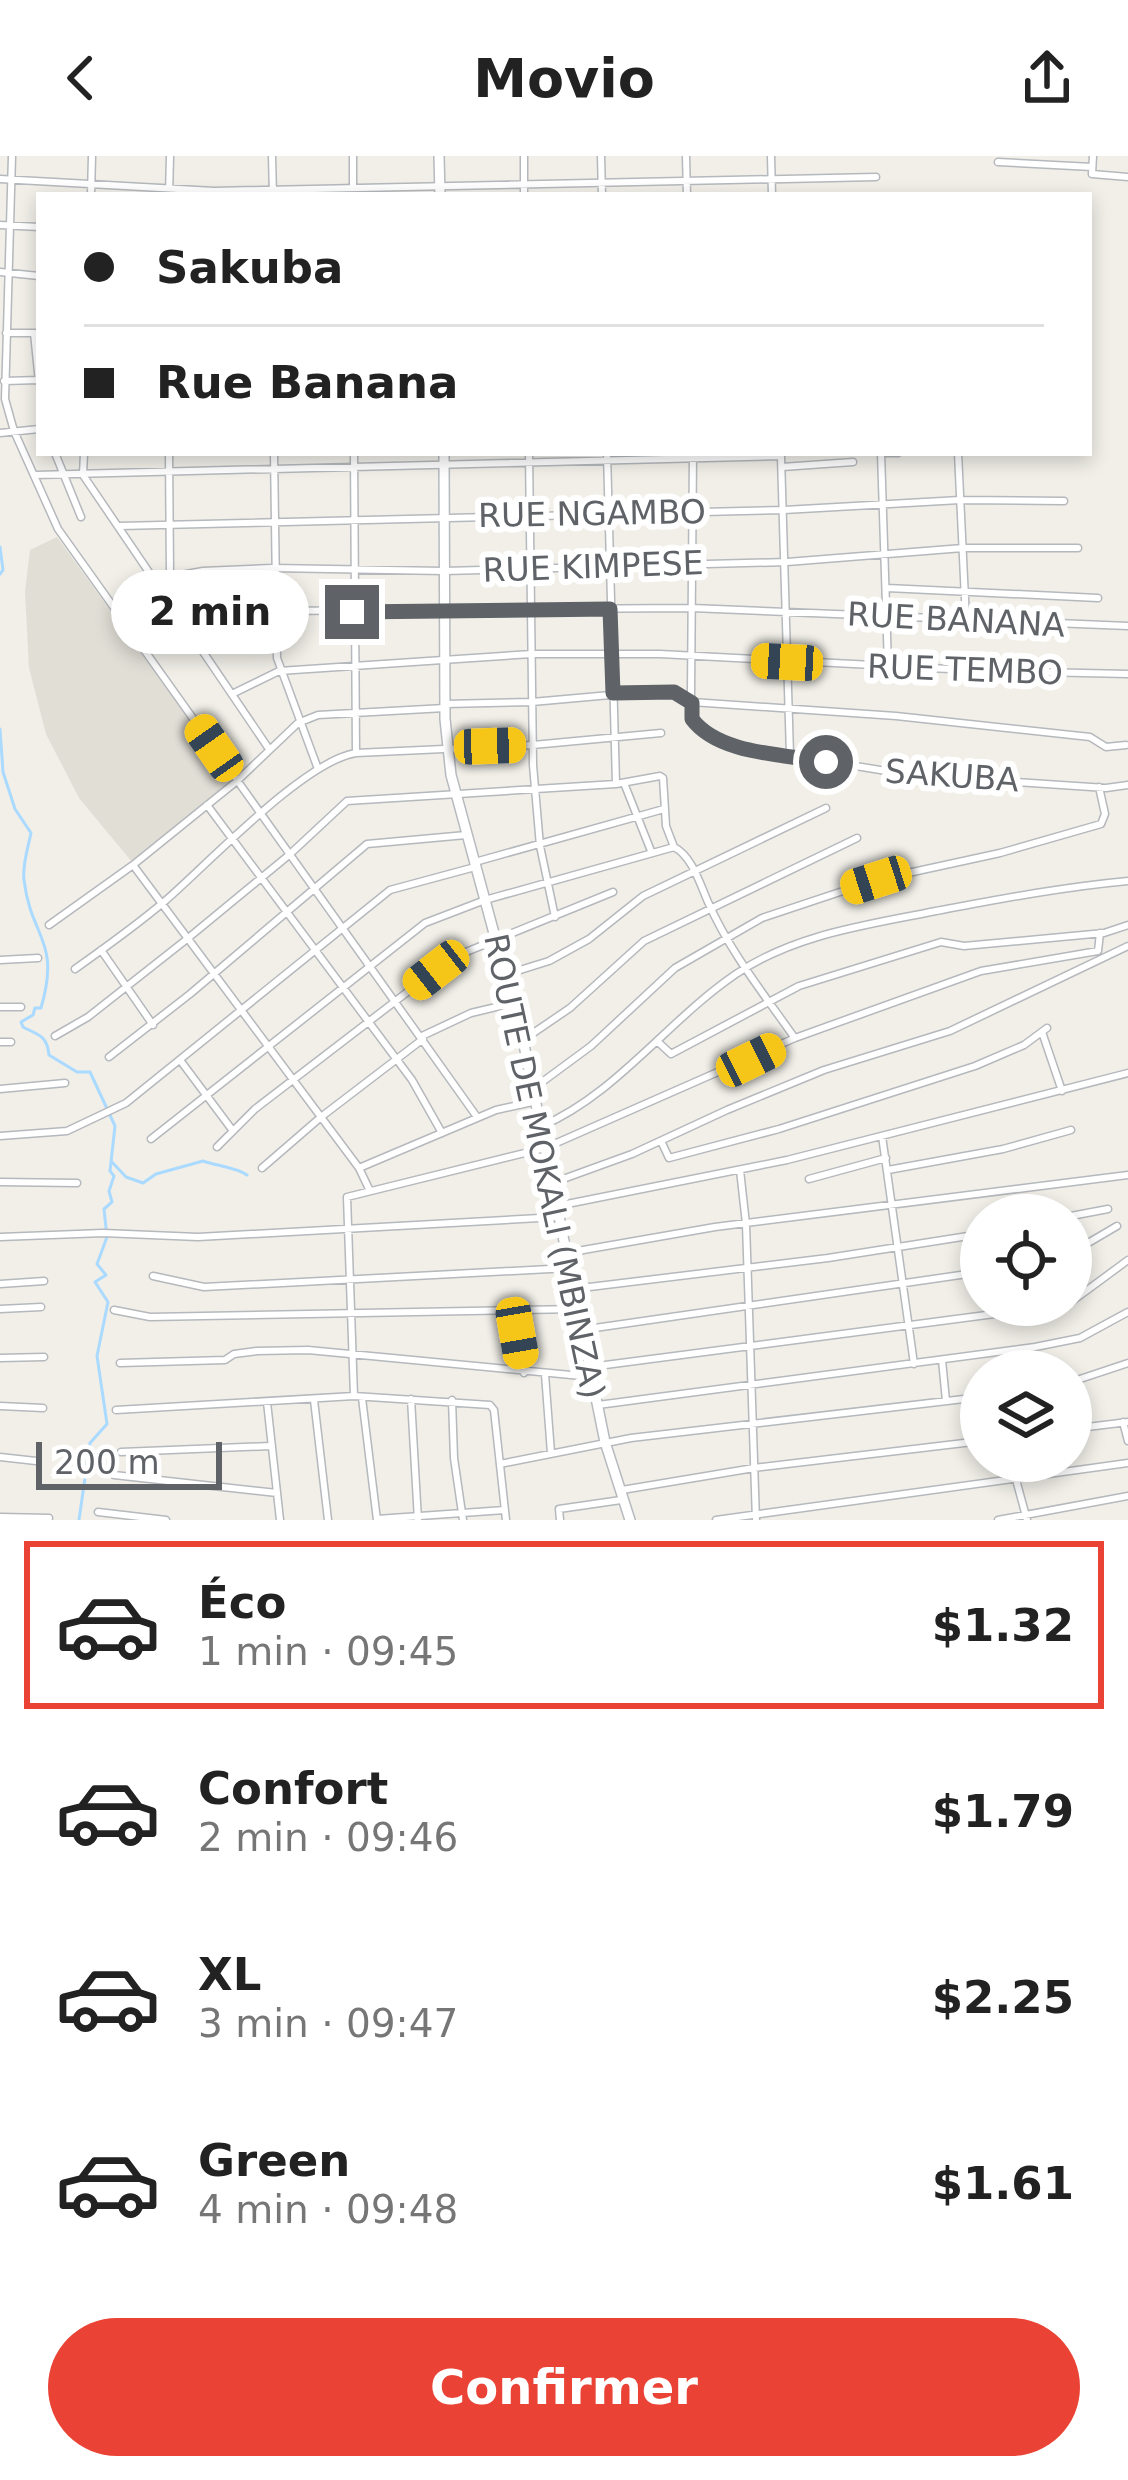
<!DOCTYPE html>
<html lang="fr">
<head>
<meta charset="utf-8">
<style>
  :root { --surface:#fff; --page:#f2f2f2; --text:#222; --muted:#767676; --line:#e0e0e0; --accent:#ea4335 }
  body { margin:0; font-family:"DejaVu Sans",sans-serif; background:var(--page); color:var(--text); height:100vh; display:flex; flex-direction:column; font-size:45px; white-space:nowrap }
  * { box-sizing:border-box; margin:0 }
  p { font-size:39px; color:var(--muted) }
  .icon { flex:none; width:66px; height:66px; fill:none; stroke:currentColor; stroke-width:2; stroke-linecap:round; stroke-linejoin:round }
  .map { position:relative; height:1364px; overflow:hidden }
  .side { display:flex; flex-direction:column; background:var(--surface); flex:1 }
  .side>* { flex:none }
  .banner { position:absolute; left:36px; top:36px; width:1056px; height:264px; border-radius:0px; box-shadow:0 6px 18px #0003; display:grid; align-content:center; height:264px; padding:0 48px; background:var(--surface) }
  .buttons { position:absolute; left:960px; top:1038px; display:grid; gap:24px }
  .buttons a { display:grid; place-items:center; width:132px; height:132px; border-radius:50%; background:var(--surface); box-shadow:0 6px 18px #0003; font-size:60px }
  .scale { position:absolute; left:36px; bottom:30px; width:186px; box-sizing:border-box; padding-left:12px; border:6px solid #5f6368; border-top:0; font-size:33px; line-height:42px; white-space:nowrap; color:#5f6368; -webkit-text-stroke:9px #fff; paint-order:stroke }
  .end { position:absolute; width:54px; height:54px; margin:-27px; border:15px solid #5f6368; background:#fff; box-shadow:0 0 0 6px #fff }
  .from { border-radius:50% }
  .bubble { position:absolute; height:84px; border-radius:42px; background:var(--surface); box-shadow:0 6px 18px #0003; font-size:39px; font-weight:700; line-height:84px; text-align:center }
  .car { position:absolute; width:36px; height:72px; margin:-36px -18px; border-radius:15px; box-shadow:0 0 9px 3px #0007; background:linear-gradient(#f5c518 24%,#345 0 40%,#f5c518 0 76%,#345 0 86%,#f5c518 0) }
  .banner b { display:flex; align-items:center; gap:42px; height:114px; font-size:45px }
  .banner b+b { border-top:3px solid var(--line) }
  .banner i { width:30px; height:30px; background:var(--text) }
  ul { padding:21px 0 0; list-style:none }
  li { display:flex; align-items:center; gap:36px; height:168px; margin:0 24px 18px; padding:0 24px; border:6px solid transparent; border-radius:0px }
  li div { flex:1 }
  li b { display:block; font-size:45px }
  li em { font-style:normal; font-weight:700 }
  li.selected { border-color:var(--accent) }
  li>.icon { width:108px; height:108px; stroke-width:1.5 }
  .primary-button { display:flex; gap:24px; margin-top:auto; padding:24px 48px }
  .primary-button a { flex:1; height:138px; border-radius:72px; background:var(--accent); color:#fff; font-size:48px; font-weight:700; line-height:138px; text-align:center }
  header { display:flex; justify-content:space-between; align-items:center; height:156px; padding:0 48px; background:var(--surface); font-size:54px; font-weight:700 }
  .map>svg:first-child { display:block }
  .education { fill:#e1ded6 }
  .lines { fill:none; stroke-linecap:round; stroke-linejoin:round }
  .stream { stroke:#aadaff; stroke-width:3 }
  .street-casing { stroke:#b5b8bc; stroke-width:9 }
  .secondary-casing { stroke:#b6babf; stroke-width:12 }
  .street { stroke:#fff; stroke-width:6 }
  .secondary { stroke:#fff; stroke-width:9 }
  .route { stroke:#5f6368; stroke-width:15 }
  .labels { text-anchor:middle; stroke-width:12; stroke-linejoin:round; paint-order:stroke }
  .street-label { font-size:33px; fill:#5f6368; stroke:#fff }
</style>
</head>
<body>
<header><svg class="icon" aria-label="back" viewBox="0 0 24 24"><path d="M15 5l-7 7 7 7"/></svg>Movio<svg class="icon" aria-label="share" viewBox="0 0 24 24"><path d="M12 15V3M7 8l5-5 5 5M5 13v7h14v-7"/></svg></header>
<div class="map">
<svg width="1128" height="1364" viewBox="0 0 1128 1364">
  <rect width="100%" height="100%" fill="#f1efe8"/>
  <path class="education" d="M 57,381 L 234,625 L 132,706 L 79,642 L 46,578 L 29,512 L 25,435 L 30,394 Z"/>
  <g class="lines">
    <path class="stream" d="M 0,391 L 3,414 L 0,418
      M 0,573 L 3,616 L 15,653 L 31,677 C 28,692 22,709 24,724 C 31,783 61,783 41,852 L 35,852 L 33,859 L 21,866 L 23,871 C 38,879 47,879 49,899 L 77,916 L 90,916 L 115,970 L 110,1015 L 114,1020 L 109,1035 L 112,1046 L 104,1053 L 107,1081 L 97,1108 L 106,1119 L 95,1126 L 108,1146 L 97,1200 L 107,1268 L 90,1287 L 79,1364
      M 111,1005 L 126,1021 L 143,1027 L 156,1018 L 203,1005 C 217,1010 236,1011 247,1019"/>
    <g class="street-casing">
      <path id="street" d="M 12,0 L 5,243 L 14,275 L 58,373 L 477,961
        M 272,0 L 273,39
        M 353,0 L 353,39
        M 524,0 L 524,39
        M 601,0 L 602,39
        M 686,0 L 687,39
        M 771,0 L 772,39
        M 1093,0 L 1092,18 L 1128,21
        M 998,6 L 1092,11
        M 0,23 L 214,35 L 876,21
        M 91,39 L 92,0
        M 169,39 L 170,0
        M 0,69 L 39,71
        M 0,116 L 39,120
        M 6,177 L 39,177
        M 34,177 L 39,226
        M 4,225 L 39,224
        M 0,277 L 39,273
        M 55,297 L 81,361
        M 84,297 L 83,319 L 269,593
        M 169,297 L 170,419
        M 274,297 L 277,502 L 318,613
        M 354,297 L 356,597
        M 529,297 L 533,609 L 540,690 L 555,761
        M 607,297 L 616,628
        M 693,297 L 691,537 L 692,561 L 700,573 L 739,591 L 911,619 L 1106,632 L 1128,629
        M 881,297 L 888,510
        M 881,297 L 898,297
        M 958,297 L 966,464
        M 781,301 L 790,599
        M 782,311 L 853,306
        M 35,319 L 781,300
        M 119,370 L 784,354 L 960,344 L 1064,345
        M 887,432 L 1098,442
        M 273,455 L 692,452 L 1128,470
        M 120,459 L 170,421 L 203,415 L 272,412 L 444,415 L 787,406 L 963,392 L 1078,392
        M 230,466 L 273,459
        M 232,538 L 279,515 L 532,498 L 660,498 L 988,515 L 1128,518
        M 445,548 L 532,546 L 655,535 L 674,536 L 692,546 L 896,560 L 1090,581 L 1106,591 L 1126,589
        M 624,627 L 651,695
        M 207,649 L 412,924 L 442,977
        M 475,706 L 664,653
        M 133,709 L 359,1012 L 496,954 L 537,945
        M 49,769 L 133,709 L 237,625 L 298,567 L 318,559 L 445,552
        M 101,794 L 153,869
        M 0,804 L 38,802
        M 75,813 C 106,791 137,769 165,745 C 208,708 304,605 356,597 L 533,589 L 661,577
        M 504,819 L 549,805 L 589,783 L 643,740 L 826,652
        M 0,851 L 21,851
        M 1042,876 L 1062,935
        M 55,880 L 88,861 L 187,783 L 289,699 L 347,645 L 616,628 L 660,620 L 663,622 L 666,670 L 674,691 C 692,700 700,728 708,746 C 730,796 763,837 794,881
        M 422,880 L 471,857 L 513,847
        M 523,884 L 570,852 L 644,785 L 857,682
        M 657,885 L 671,898 L 799,830 L 941,786 L 964,790 L 1104,777 L 1128,769
        M 0,886 L 11,886
        M 109,901 L 190,838 L 367,688 L 466,679
        M 180,904 L 233,975
        M 534,932 L 591,890 L 675,812 L 762,762 L 876,724 L 1000,697 L 1101,668 L 1105,658 L 1099,631
        M 0,933 L 65,927
        M 540,971 C 617,938 667,865 736,818 C 795,778 867,769 936,755 C 1000,743 1063,731 1128,725
        M 0,980 L 67,975 L 126,947 L 390,734 L 475,711
        M 882,980 L 914,1208
        M 151,983 L 425,767 L 485,744 L 674,691
        M 661,985 L 669,1002 L 779,973 L 975,910 L 1024,889 L 1047,872
        M 217,991 L 255,953 L 436,814 L 466,796 L 613,736
        M 262,1012 L 321,961 L 423,883
        M 359,1012 L 370,1035
        M 740,1014 L 746,1068 L 756,1364
        M 888,1014 L 1003,993 L 1071,974
        M 809,1023 L 886,1002
        M 0,1026 L 77,1027
        M 552,1027 L 632,998 L 727,954 L 824,914 L 950,875 L 1128,790
        M 557,1050 L 787,1004 L 1128,917
        M 1071,1060 L 1108,1053
        M 0,1081 L 103,1077 L 198,1081 L 558,1061
        M 566,1097 L 715,1071 L 1128,1019
        M 1071,1097 L 1117,1070
        M 153,1120 L 204,1131 L 569,1112
        M 0,1128 L 44,1125
        M 573,1133 L 828,1102 L 981,1078
        M 1071,1146 L 1128,1104
        M 0,1153 L 41,1151
        M 114,1154 L 150,1161 L 578,1153
        M 515,1156 L 524,1217
        M 581,1174 L 981,1116
        M 0,1202 L 44,1201
        M 942,1204 L 946,1245
        M 120,1207 L 225,1204 L 234,1198 L 257,1195 L 308,1194 L 592,1221
        M 590,1211 L 1063,1149
        M 545,1218 L 551,1297
        M 1071,1226 L 1128,1207
        M 354,1240 L 347,1041 L 545,992 L 795,882 L 981,815 L 1098,795 L 1100,777
        M 362,1242 L 377,1364
        M 411,1243 L 418,1364
        M 314,1244 L 328,1364
        M 452,1244 L 454,1302 L 463,1364
        M 267,1246 L 280,1364
        M 598,1249 L 1035,1191 L 1080,1182 L 1128,1156
        M 0,1250 L 43,1252
        M 116,1254 L 354,1240 L 490,1249 L 494,1254 L 506,1364
        M 1123,1266 L 1128,1285
        M 1071,1273 L 1128,1266
        M 121,1296 L 270,1290
        M 0,1301 L 36,1305
        M 1011,1305 L 1027,1364
        M 500,1308 L 631,1282 L 981,1241
        M 114,1319 L 277,1337
        M 622,1334 L 754,1312 L 981,1285
        M 98,1356 L 166,1364
        M 0,1361 L 49,1362
        M 377,1363 L 505,1354
        M 560,1364 L 559,1353 L 621,1344
        M 716,1364 L 1128,1307
        M 998,1364 L 1128,1340"/>
    </g>
    <g class="secondary-casing">
      <path id="secondary" d="M 439,0 L 440,39
        M 444,297 L 445,563 L 451,619 L 523,884 L 605,1286 L 630,1364"/>
    </g>
    <use href="#street" class="street"/>
    <use href="#secondary" class="secondary"/>
  </g>
  <g class="lines">
    <path class="route" d="M 352,456 L 610,453 L 613,537 L 674,536 L 692,547 L 692,563 C 719,599 785,598 826,606"/>
  </g>
  <g class="labels">
    <g class="street-label">
      <text transform="translate(592 357) rotate(-1)" y="12">RUE NGAMBO</text>
      <text transform="translate(593 410) rotate(-2)" y="12">RUE KIMPESE</text>
      <text transform="translate(956 463) rotate(3)" y="12">RUE BANANA</text>
      <text transform="translate(965 513) rotate(2)" y="12">RUE TEMBO</text>
      <text transform="translate(952 619) rotate(4)" y="12">SAKUBA</text>
      <text transform="translate(545 1010) rotate(78)" y="12">ROUTE DE MOKALI (MBINZA)</text>
    </g>
  </g>
</svg>
<div class="buttons">
<a><svg class="icon" aria-label="locate" viewBox="0 0 24 24"><circle cx="12" cy="12" r="6"/><path d="M12 2v4M12 18v4M2 12h4M18 12h4"/></svg></a>
<a><svg class="icon" aria-label="layers" viewBox="0 0 24 24"><path d="M12 4l9 5-9 5-9-5zM3 14l9 5 9-5"/></svg></a>
</div>
<div class="scale">200 m</div>
<i class="end from" style="left:826px;top:606px"></i>
<i class="end" style="left:352px;top:456px"></i>
<div class="bubble" style="left:111px;top:414px;width:198px">2 min</div>
<i class="car" style="left:787px;top:506px;rotate:273deg"></i>
<i class="car" style="left:490px;top:590px;rotate:88deg"></i>
<i class="car" style="left:214px;top:592px;rotate:325deg"></i>
<i class="car" style="left:876px;top:724px;rotate:252deg"></i>
<i class="car" style="left:436px;top:814px;rotate:232deg"></i>
<i class="car" style="left:751px;top:904px;rotate:64deg"></i>
<i class="car" style="left:517px;top:1177px;rotate:170deg"></i>
<div class="banner">
<b><i class="from"></i>Sakuba</b>
<b><i></i>Rue Banana</b>
</div>
</div>
<section class="side">
<ul>
<li class="selected"><svg class="icon" aria-label="car" viewBox="0 0 24 24"><path d="M5 17H2v-5l4-1 3-4h7l3 4 3 1v5h-3M9 17h6M6 11h13"/><circle cx="7" cy="17" r="2"/><circle cx="17" cy="17" r="2"/></svg><div><b>Éco</b><p>1 min · 09:45</p></div><em>$1.32</em></li>
<li><svg class="icon" aria-label="car" viewBox="0 0 24 24"><path d="M5 17H2v-5l4-1 3-4h7l3 4 3 1v5h-3M9 17h6M6 11h13"/><circle cx="7" cy="17" r="2"/><circle cx="17" cy="17" r="2"/></svg><div><b>Confort</b><p>2 min · 09:46</p></div><em>$1.79</em></li>
<li><svg class="icon" aria-label="car" viewBox="0 0 24 24"><path d="M5 17H2v-5l4-1 3-4h7l3 4 3 1v5h-3M9 17h6M6 11h13"/><circle cx="7" cy="17" r="2"/><circle cx="17" cy="17" r="2"/></svg><div><b>XL</b><p>3 min · 09:47</p></div><em>$2.25</em></li>
<li><svg class="icon" aria-label="car" viewBox="0 0 24 24"><path d="M5 17H2v-5l4-1 3-4h7l3 4 3 1v5h-3M9 17h6M6 11h13"/><circle cx="7" cy="17" r="2"/><circle cx="17" cy="17" r="2"/></svg><div><b>Green</b><p>4 min · 09:48</p></div><em>$1.61</em></li>
</ul>
<div class="primary-button"><a>Confirmer</a></div>
</section>
</body>
</html>
